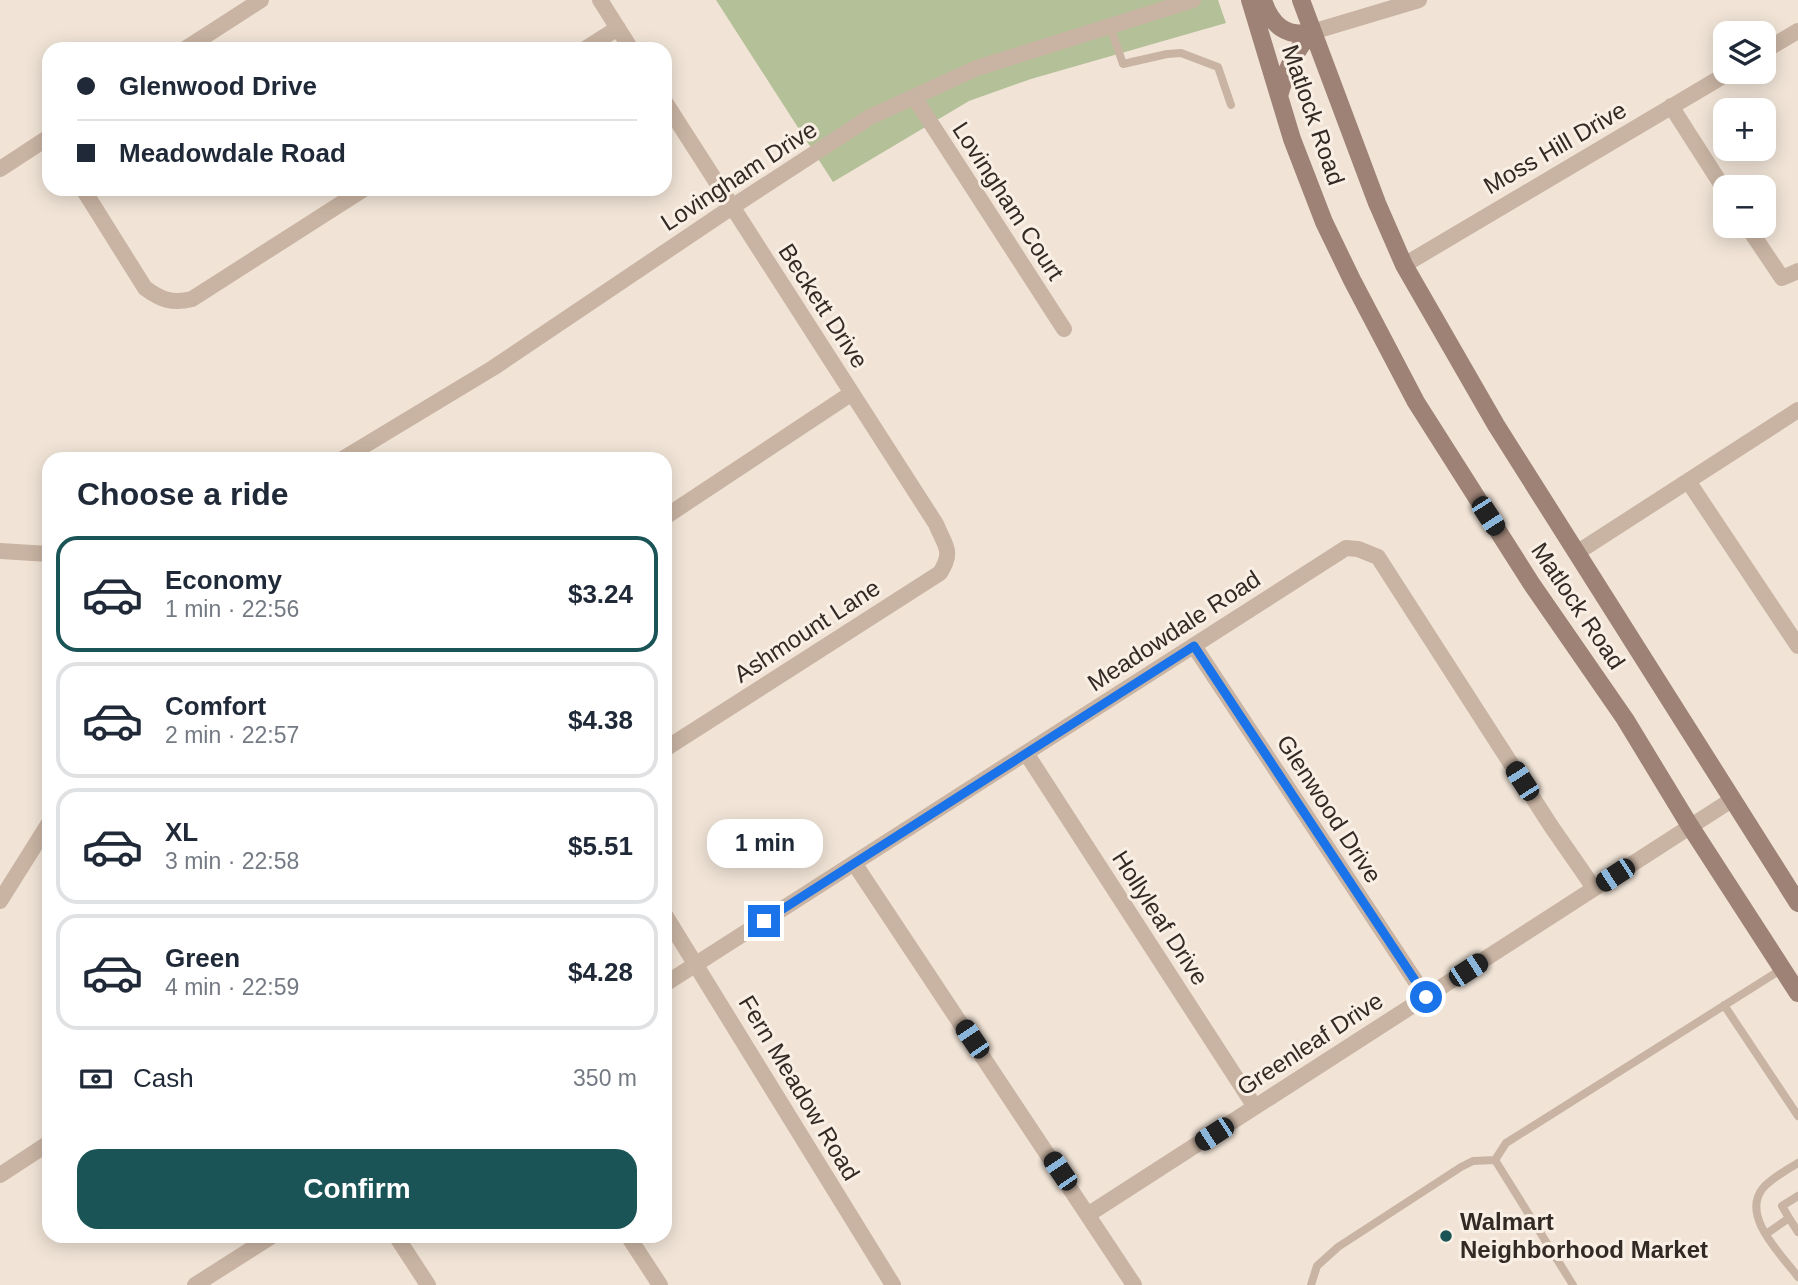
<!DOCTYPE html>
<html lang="en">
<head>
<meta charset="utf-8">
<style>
  :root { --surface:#fff; --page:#f2f2f3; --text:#1f2937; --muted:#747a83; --line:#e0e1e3; --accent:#1a5456 }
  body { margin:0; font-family:Helvetica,sans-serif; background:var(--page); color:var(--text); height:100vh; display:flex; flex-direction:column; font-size:26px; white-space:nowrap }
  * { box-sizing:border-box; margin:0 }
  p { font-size:23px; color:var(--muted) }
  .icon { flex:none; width:38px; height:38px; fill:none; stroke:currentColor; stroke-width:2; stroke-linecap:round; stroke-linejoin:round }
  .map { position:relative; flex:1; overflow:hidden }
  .side { position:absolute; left:42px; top:452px; width:630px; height:791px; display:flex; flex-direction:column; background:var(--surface); border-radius:21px; box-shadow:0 4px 18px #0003 }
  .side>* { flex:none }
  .banner { position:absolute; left:42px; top:42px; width:630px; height:154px; border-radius:21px; box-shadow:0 4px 18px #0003; display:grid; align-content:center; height:154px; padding:0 35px; background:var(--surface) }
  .tools { position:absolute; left:1713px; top:21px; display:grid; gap:14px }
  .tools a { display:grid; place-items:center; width:63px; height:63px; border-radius:14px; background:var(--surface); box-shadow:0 4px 18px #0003; font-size:35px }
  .end { position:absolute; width:32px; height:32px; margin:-16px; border:9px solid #1a73e8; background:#fff; box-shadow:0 0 0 4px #fff }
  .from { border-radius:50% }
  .bubble { position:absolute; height:49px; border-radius:21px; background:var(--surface); box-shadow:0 4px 18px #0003; font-size:23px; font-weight:700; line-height:49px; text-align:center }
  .car { position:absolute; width:21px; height:42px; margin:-21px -10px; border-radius:9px; box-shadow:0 0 5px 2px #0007; background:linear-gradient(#222 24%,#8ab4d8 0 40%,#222 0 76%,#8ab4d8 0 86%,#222 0) }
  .banner b { display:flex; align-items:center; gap:24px; height:66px; font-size:26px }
  .banner b+b { border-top:2px solid var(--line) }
  .banner i { width:18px; height:18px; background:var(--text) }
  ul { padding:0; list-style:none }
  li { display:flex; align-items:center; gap:21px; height:116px; margin:0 14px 10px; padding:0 21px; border:4px solid var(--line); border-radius:21px }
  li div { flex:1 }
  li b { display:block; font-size:26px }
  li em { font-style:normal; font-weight:700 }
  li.current { border-color:var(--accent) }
  li>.icon { width:63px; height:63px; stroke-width:1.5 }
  h2 { padding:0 35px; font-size:32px; line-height:84px }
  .pay { display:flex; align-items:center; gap:18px; height:77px; padding:0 35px; font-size:26px }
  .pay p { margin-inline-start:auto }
  .action { display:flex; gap:14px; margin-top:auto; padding:14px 35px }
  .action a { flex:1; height:80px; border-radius:21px; background:var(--accent); color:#fff; font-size:28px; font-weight:700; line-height:80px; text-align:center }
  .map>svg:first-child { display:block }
  .green { fill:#b4c097 }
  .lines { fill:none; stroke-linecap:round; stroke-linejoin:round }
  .service { stroke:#c9b4a3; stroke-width:8 }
  .minor { stroke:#c9b4a3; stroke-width:16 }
  .secondary { stroke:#9d8275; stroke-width:18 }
  .route { stroke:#1a73e8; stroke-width:9 }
  .poi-dot { fill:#1a5456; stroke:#f9efe4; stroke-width:2.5 }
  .labels { text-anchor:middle; stroke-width:6; stroke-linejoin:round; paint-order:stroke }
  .street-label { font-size:24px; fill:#342a25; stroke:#f9efe4 }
  .poi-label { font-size:24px; font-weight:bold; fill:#342a25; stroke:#f9efe4; text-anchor:start }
</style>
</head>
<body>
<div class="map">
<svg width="1798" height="1285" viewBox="0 0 1798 1285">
  <rect width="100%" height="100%" fill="#f1e4d7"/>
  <path class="green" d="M 716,0 L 1218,0 L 1226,23 L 1031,79 L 969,101 L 833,182 Z"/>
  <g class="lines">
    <path class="service" d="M 1110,26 L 1123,64 L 1167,54 L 1181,53 L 1218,67 L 1231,105
      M 1724,1005 L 1798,1116
      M 1798,1163 C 1786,1170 1772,1178 1763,1188 C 1740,1216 1782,1255 1798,1277
      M 1789,1218 L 1782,1206 L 1798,1196
      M 1766,1234 L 1789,1218 L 1798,1232
      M 1311,1285 L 1317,1266 L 1338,1247 L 1461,1167 L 1473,1161 L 1495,1160
      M 1573,1285 L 1495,1160 L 1506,1143 L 1782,969"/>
    <path class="minor" d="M 600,0 L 631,49
      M 1312,32 L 1419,0
      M 185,49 L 261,0
      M 585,49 L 618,28
      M 1764,51 L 1798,31
      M 914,97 L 1064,329
      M 665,102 L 936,524 C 945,546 954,551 940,573 L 665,749
      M 1671,106 L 1726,192
      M 0,169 L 49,137
      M 83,189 L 145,288 C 161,300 173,304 192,299 L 364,189
      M 1747,226 L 1782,278 L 1798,271
      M 1404,265 L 1730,72
      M 344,458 L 493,368 L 732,207 L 870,117 L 977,68 L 1193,0
      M 1688,481 L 1798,646
      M 665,517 L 852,393
      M 0,551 L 49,554
      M 1578,552 L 1798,410
      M 1194,646 L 1426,997
      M 1026,753 L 1255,1107
      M 854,863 L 1134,1285
      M 0,901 L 49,823
      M 665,915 L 893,1285
      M 665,984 L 1346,548 L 1358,549 L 1378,557 L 1551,826 L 1594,888
      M 0,1175 L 49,1143
      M 1089,1214 L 1733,799
      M 396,1236 L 428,1285
      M 628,1236 L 660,1285
      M 195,1285 L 272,1236"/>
    <path class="secondary" d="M 1250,0 L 1292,139 L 1324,222 L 1352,280 L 1416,402 L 1531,583 L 1625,719 L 1690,826 L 1798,993
      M 1263,0 C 1271,25 1286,38 1312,32
      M 1301,0 L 1377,203 L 1404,265 L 1496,425 L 1798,903
      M 1279,96 C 1286,71 1294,51 1312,32"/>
  </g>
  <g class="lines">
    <path class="route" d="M 764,921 L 1194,646 L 1426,997"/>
  </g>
  <circle class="poi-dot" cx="1446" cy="1236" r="7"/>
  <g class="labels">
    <g class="street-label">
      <text transform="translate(1313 115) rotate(71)" y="8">Matlock Road</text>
      <text transform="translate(1555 148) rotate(-30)" y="8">Moss Hill Drive</text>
      <text transform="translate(739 176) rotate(-33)" y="8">Lovingham Drive</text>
      <text transform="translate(1008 201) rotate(57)" y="8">Lovingham Court</text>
      <text transform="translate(823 306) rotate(57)" y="8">Beckett Drive</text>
      <text transform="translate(1578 606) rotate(56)" y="8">Matlock Road</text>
      <text transform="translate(807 631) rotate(-33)" y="8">Ashmount Lane</text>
      <text transform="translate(1174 631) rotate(-33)" y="8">Meadowdale Road</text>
      <text transform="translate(1329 809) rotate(57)" y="8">Glenwood Drive</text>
      <text transform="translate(1160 918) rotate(57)" y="8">Hollyleaf Drive</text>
      <text transform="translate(1310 1044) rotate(-33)" y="8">Greenleaf Drive</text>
      <text transform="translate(799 1088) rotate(59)" y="8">Fern Meadow Road</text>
    </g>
    <g class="poi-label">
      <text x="1460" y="1230">Walmart<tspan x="1460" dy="28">Neighborhood Market</tspan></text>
    </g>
  </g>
</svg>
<div class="tools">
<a><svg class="icon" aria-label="layers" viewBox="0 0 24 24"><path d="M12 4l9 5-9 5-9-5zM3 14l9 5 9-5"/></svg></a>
<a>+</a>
<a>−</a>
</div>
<i class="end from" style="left:1426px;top:997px"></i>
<i class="end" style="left:764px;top:921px"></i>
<div class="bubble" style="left:707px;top:819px;width:116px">1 min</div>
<i class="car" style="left:1488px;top:516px;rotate:147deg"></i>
<i class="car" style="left:1522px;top:781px;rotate:327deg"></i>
<i class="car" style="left:1615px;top:875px;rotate:237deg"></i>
<i class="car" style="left:1468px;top:970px;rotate:57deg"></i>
<i class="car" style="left:972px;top:1039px;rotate:326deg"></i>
<i class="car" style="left:1214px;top:1134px;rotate:237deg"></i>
<i class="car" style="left:1060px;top:1171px;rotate:326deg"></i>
<div class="banner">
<b><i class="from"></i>Glenwood Drive</b>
<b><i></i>Meadowdale Road</b>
</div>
<section class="side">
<h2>Choose a ride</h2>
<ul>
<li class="current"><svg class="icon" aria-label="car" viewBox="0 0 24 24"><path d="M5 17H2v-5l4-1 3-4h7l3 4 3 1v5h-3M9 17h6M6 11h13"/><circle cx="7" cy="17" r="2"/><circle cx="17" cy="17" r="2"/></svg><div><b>Economy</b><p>1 min · 22:56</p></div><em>$3.24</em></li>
<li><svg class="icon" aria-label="car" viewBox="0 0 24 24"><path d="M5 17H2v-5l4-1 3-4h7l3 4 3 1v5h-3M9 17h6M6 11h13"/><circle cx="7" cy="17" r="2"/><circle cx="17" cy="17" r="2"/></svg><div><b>Comfort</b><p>2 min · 22:57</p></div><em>$4.38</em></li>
<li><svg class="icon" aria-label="car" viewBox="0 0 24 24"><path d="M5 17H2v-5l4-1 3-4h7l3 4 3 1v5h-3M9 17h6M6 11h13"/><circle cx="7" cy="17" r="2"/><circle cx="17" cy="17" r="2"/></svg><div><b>XL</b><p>3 min · 22:58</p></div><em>$5.51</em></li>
<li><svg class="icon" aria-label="car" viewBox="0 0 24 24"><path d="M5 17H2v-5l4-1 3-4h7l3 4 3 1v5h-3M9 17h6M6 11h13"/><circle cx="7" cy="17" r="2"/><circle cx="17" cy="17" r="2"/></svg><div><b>Green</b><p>4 min · 22:59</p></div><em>$4.28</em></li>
</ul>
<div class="pay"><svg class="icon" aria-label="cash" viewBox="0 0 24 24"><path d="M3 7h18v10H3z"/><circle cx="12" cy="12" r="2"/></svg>Cash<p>350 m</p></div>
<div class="action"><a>Confirm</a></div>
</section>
</div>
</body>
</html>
